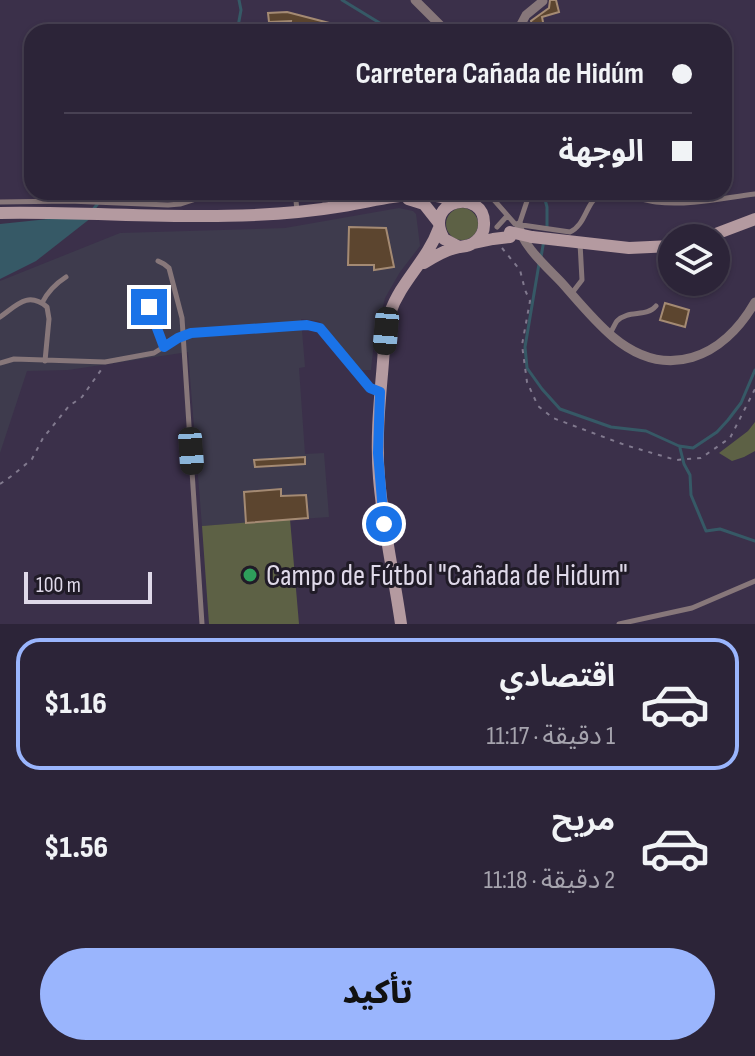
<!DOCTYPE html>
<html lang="ar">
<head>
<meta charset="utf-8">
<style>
  :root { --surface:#2c2438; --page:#383043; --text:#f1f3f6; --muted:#a6a4ae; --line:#484153; --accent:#9ab5fd }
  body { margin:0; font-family:"Sofia Sans Condensed","Noto Sans Arabic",sans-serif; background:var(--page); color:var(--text); direction:rtl; height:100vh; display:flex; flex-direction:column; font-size:30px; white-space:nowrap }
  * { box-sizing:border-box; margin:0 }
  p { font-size:26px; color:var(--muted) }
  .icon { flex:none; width:44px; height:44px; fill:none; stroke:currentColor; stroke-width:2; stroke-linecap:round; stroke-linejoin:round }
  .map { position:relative; height:624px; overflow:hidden; direction:ltr }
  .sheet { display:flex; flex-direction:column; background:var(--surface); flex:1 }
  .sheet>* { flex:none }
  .banner { position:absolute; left:24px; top:24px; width:708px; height:176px; border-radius:24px; box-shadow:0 2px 6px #0004,0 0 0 2px var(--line); direction:rtl; display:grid; align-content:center; height:176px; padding:0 40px; background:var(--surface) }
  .buttons { position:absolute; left:658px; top:224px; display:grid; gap:16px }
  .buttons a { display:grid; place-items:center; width:72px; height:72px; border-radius:50%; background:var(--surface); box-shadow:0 2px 6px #0004,0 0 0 2px var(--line); font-size:40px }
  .scale { position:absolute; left:24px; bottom:20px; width:128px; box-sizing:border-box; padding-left:8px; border:4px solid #dfd9e9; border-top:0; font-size:22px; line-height:28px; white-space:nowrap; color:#dfd9e9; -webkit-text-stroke:6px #201b27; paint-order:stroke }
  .end { position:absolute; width:36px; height:36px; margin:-18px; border:10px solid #1a73e8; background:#fff; box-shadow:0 0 0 4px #fff }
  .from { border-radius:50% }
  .car { position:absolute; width:24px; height:48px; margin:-24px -12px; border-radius:10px; box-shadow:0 0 6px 2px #0007; background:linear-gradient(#222 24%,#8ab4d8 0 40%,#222 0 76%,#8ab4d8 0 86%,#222 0) }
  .banner b { display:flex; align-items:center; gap:28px; height:76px; font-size:30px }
  .banner b+b { border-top:2px solid var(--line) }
  .banner i { width:20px; height:20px; background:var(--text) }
  ul { padding:14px 0 0; list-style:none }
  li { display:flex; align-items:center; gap:24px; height:132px; margin:0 16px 12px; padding:0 24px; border:4px solid transparent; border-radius:24px }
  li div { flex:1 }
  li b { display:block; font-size:30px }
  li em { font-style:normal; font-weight:800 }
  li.selected { border-color:var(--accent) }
  li>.icon { width:72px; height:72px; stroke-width:1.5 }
  .action { display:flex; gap:16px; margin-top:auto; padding:16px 40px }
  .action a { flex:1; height:92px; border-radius:48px; background:var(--accent); color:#111; font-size:32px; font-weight:800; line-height:92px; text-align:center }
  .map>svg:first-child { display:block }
  .commercial { fill:#3e3b4d }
  .green { fill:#5d6145 }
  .water { fill:#365966 }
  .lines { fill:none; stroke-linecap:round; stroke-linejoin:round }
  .stream { stroke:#365966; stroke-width:3 }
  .building { fill:#5c452f; stroke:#a48a73; stroke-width:2 }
  .path { stroke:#81798e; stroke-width:2; stroke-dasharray:4 6; stroke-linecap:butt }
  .lane { stroke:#87777a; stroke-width:5 }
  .street { stroke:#87777a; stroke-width:9 }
  .secondary { stroke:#b49aa0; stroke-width:12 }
  .secondary-bridge { stroke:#b49aa0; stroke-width:12 }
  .route { stroke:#1a73e8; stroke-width:10 }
  .leisure-dot { fill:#2e9e5b; stroke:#201b27; stroke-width:3 }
  .labels { text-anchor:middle; stroke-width:6; stroke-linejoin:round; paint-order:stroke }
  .poi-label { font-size:30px; fill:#dfd9e9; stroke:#201b27; text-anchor:start }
</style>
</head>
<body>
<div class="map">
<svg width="755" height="624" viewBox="0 0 755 624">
  <rect width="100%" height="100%" fill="#3b304a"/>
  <path class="commercial" d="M 399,208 L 413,211 L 416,214 L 420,246 L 400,272 L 385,298 L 374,342 L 371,370 L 359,370 L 319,321 L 301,319 L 305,367 L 299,368 L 305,454 L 324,453 L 329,517 L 202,526 L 188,352 L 68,370 L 27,371 L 0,453 L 0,281 L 120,233 L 285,228 Z"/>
  <path class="green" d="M446 224a16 16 0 1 1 32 0a16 16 0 1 1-32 0Z
    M 755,422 L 755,451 L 744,457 L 732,461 L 719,453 L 748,431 Z
    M 290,519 L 299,624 L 209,624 L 202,526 Z"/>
  <path class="water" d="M 96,214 L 36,261 L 0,279 L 0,224 Z"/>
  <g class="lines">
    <path class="stream" d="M 342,0 L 383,25 L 390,32
      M 237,32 L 241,10 L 239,0
      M 543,192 L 547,207 L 547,229
      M 92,211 L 107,192
      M 541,257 L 544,240
      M 539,264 L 525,347 L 527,368 L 542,389 L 560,409 L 611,427 L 646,431 L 679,446 L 693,448 L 717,432 L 728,420 L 741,403 L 755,370
      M 680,448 L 684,464 L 690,475 L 691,495 L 706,531 L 720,529 L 755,541"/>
  </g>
  <path class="building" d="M 550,0 L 556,0 L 559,12 L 542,17 L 545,32 L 534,32 L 531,21 L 549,8 Z
    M 287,12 L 337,25 L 335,32 L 289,32 L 291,21 L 269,22 L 268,13 Z
    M 349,227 L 386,228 L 394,267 L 374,270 L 374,265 L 348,265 Z
    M 665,303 L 689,310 L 685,327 L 660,320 Z
    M 305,457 L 305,464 L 255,467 L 254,460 Z
    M 281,489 L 281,496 L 306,495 L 308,518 L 246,523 L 244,492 Z"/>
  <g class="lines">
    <path class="path" d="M 502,248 L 520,270 L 525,290 L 530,301 L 522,345 L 527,382 L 538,406 L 553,418 L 625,445 L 676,460 L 701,458 L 730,438 L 755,389
      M 0,484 L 13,475 L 32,459 L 43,438 L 69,406 L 82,397 L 101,370"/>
    <path class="lane" d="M 293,192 L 296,200 L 297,212
      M 302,192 L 323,200 L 367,192
      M 487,192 L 515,224 L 570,232 C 586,225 586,201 601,194 C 613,187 641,201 656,202 C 688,206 723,198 755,194
      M 0,202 L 69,201 L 168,205 L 180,204 L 217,192
      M 519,225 L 530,192
      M 497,227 L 507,216
      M 158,261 L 164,264 L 169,268 L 182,318 L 202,624
      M 572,293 L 582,280 L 580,243
      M 42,303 C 48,291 55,284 66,277
      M 149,307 L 164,347
      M 0,317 C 17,305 28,291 47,307 L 49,319 L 45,361
      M 610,334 C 611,332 616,322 617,321 C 629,309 646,318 656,306
      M 0,363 L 14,359 L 105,362 L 154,353 L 178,338 L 191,333 L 307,325 L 320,328 L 370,388 L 378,392
      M 619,624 L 692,608 L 755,581"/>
    <path class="street" d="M 415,0 L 447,32
      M 486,32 L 490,27 L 495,27 L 504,32
      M 515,32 L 518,30 L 526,15 L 543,1
      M 519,225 C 520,244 549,269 562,283 C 578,301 594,321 613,337 C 667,382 723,358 755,302"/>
    <path class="secondary" d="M 408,199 L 424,204 L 439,223
      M 0,213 C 114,211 230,225 343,206 C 382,200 419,186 457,202
      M 532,237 L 629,248 L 672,246
      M 705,238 L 755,219
      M 474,243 L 493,239 L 510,237
      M 424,263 C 435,256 447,249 459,247 C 466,246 470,246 476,241 C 481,237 484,231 484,225 C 486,187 421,199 444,239 L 459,247
      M 401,624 C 394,575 383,527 379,478 C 376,443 379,408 382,374 C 384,353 384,332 390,313 C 401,281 427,261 439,228"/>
    <path class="secondary-bridge" d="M 510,232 L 532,237"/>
  </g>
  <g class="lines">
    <path class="route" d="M 149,307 L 164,347 L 178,338 L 191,333 L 307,325 L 320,328 L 370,388 L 380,392 L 378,453 L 384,524"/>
  </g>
  <circle class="leisure-dot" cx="250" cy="575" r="8"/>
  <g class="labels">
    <g class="poi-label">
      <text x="266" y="585">Campo de Fútbol "Cañada de Hidum"</text>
    </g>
  </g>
</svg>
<div class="buttons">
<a><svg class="icon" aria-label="layers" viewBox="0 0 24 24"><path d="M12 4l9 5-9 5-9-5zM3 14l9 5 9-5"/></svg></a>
</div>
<div class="scale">100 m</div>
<i class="end from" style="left:384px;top:524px"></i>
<i class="end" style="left:149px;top:307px"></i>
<i class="car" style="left:386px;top:331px;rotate:185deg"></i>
<i class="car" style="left:191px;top:451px;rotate:176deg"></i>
<div class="banner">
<b><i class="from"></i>Carretera Cañada de Hidúm</b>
<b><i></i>الوجهة</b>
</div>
</div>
<section class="sheet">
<ul>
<li class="selected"><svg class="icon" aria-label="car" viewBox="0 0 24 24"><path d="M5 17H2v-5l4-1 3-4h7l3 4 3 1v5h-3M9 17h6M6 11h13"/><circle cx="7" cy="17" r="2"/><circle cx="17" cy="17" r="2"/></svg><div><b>اقتصادي</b><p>1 دقيقة · 11:17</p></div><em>$1.16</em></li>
<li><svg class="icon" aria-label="car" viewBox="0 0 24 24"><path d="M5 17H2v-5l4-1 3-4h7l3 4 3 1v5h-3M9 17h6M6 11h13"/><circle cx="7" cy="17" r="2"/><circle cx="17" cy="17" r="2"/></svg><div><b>مريح</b><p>2 دقيقة · 11:18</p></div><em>$1.56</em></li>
</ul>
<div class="action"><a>تأكيد</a></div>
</section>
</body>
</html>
